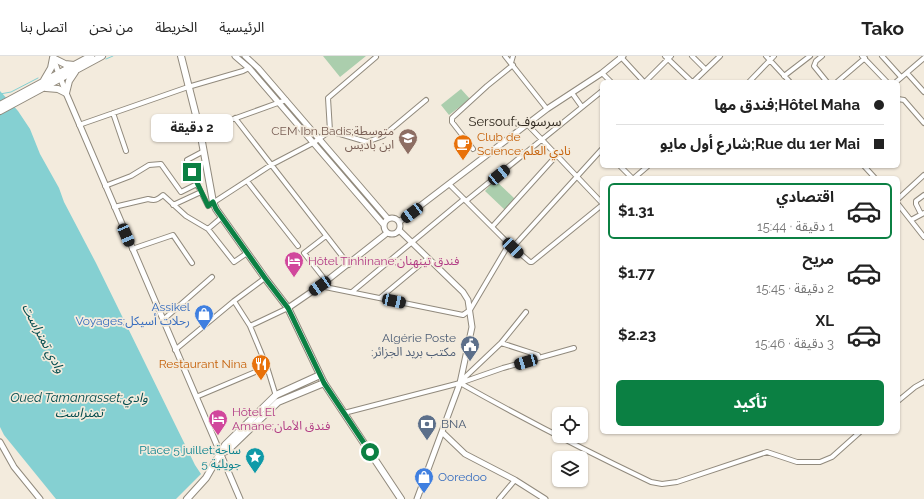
<!DOCTYPE html>
<html lang="ar">
<head>
<meta charset="utf-8">
<style>
  :root { --surface:#fff; --page:#f2f2f2; --text:#222; --muted:#767676; --line:#e0e0e0; --accent:#0b8043 }
  body { margin:0; font-family:Raleway,"Noto Sans Arabic",sans-serif; background:var(--page); color:var(--text); direction:rtl; height:100vh; display:flex; flex-direction:column; font-size:15px; white-space:nowrap }
  * { box-sizing:border-box; margin:0 }
  p { font-size:13px; color:var(--muted) }
  .icon { flex:none; width:22px; height:22px; fill:none; stroke:currentColor; stroke-width:2; stroke-linecap:round; stroke-linejoin:round }
  .map { position:relative; flex:1; overflow:hidden; direction:ltr }
  .details { position:absolute; left:600px; top:120px; width:300px; height:258px; display:flex; flex-direction:column; background:var(--surface); border-radius:6px; box-shadow:0 1px 3px #0004; direction:rtl }
  .details>* { flex:none }
  .banner { position:absolute; left:600px; top:24px; width:300px; height:88px; border-radius:6px; box-shadow:0 1px 3px #0004; direction:rtl; display:grid; align-content:center; height:88px; padding:0 16px; background:var(--surface) }
  .controls { position:absolute; left:552px; top:351px; display:grid; gap:8px }
  .controls a { display:grid; place-items:center; width:36px; height:36px; border-radius:6px; background:var(--surface); box-shadow:0 1px 3px #0004; font-size:20px }
  .end { position:absolute; width:18px; height:18px; margin:-9px; border:5px solid #0b8043; background:#fff; box-shadow:0 0 0 2px #fff }
  .from { border-radius:50% }
  .bubble { position:absolute; height:28px; border-radius:6px; background:var(--surface); box-shadow:0 1px 3px #0004; font-size:13px; font-weight:700; line-height:28px; text-align:center; direction:rtl }
  .car { position:absolute; width:12px; height:24px; margin:-12px -6px; border-radius:5px; box-shadow:0 0 3px 1px #0007; background:linear-gradient(#222 24%,#8ab4d8 0 40%,#222 0 76%,#8ab4d8 0 86%,#222 0) }
  .banner b { display:flex; align-items:center; gap:14px; height:38px; font-size:15px }
  .banner b+b { border-top:1px solid var(--line) }
  .banner i { width:10px; height:10px; background:var(--text) }
  ul { padding:7px 0 0; list-style:none }
  li { display:flex; align-items:center; gap:12px; height:56px; margin:0 8px 6px; padding:0 8px; border:2px solid transparent; border-radius:6px }
  li div { flex:1 }
  li b { display:block; font-size:15px }
  li em { font-style:normal; font-weight:700 }
  li.selected { border-color:var(--accent) }
  li>.icon { width:36px; height:36px; stroke-width:1.5 }
  .primary-button { display:flex; gap:8px; margin-top:auto; padding:8px 16px }
  .primary-button a { flex:1; height:46px; border-radius:6px; background:var(--accent); color:#fff; font-size:16px; font-weight:700; line-height:46px; text-align:center }
  header { display:flex; align-items:center; gap:24px; box-sizing:border-box; height:56px; padding:0 20px; background:var(--surface); border-bottom:1px solid var(--line) }
  header strong { font-size:19px }
  nav { display:flex; gap:22px; margin-inline-start:auto; font-size:14px }
  .map>svg:first-child { display:block }
  .green { fill:#abcead }
  .water { fill:#85d0d2 }
  .lines { fill:none; stroke-linecap:round; stroke-linejoin:round }
  .stream { stroke:#85d0d2; stroke-width:1 }
  .minor-casing { stroke:#918a7d; stroke-width:6 }
  .tertiary-casing { stroke:#918a7d; stroke-width:7 }
  .secondary-casing { stroke:#918a7d; stroke-width:8 }
  .primary-casing { stroke:#918a7d; stroke-width:8 }
  .minor { stroke:#fff; stroke-width:4 }
  .tertiary { stroke:#fff; stroke-width:5 }
  .secondary { stroke:#fff; stroke-width:6 }
  .primary { stroke:#fff; stroke-width:6 }
  .route { stroke:#0b8043; stroke-width:5 }
  .labels { text-anchor:middle; stroke-width:3.5; stroke-linejoin:round; paint-order:stroke }
  .education-label { font-size:12px; fill:#785e54; stroke:#f3ebdd; text-anchor:end }
  .food-label { font-size:12px; fill:#c56008; stroke:#f3ebdd; text-anchor:start }
  .hotel-label { font-size:12px; fill:#b23c85; stroke:#f3ebdd; text-anchor:start }
  .shop-label { font-size:12px; fill:#366cbe; stroke:#f3ebdd; text-anchor:end }
  .service-label { font-size:12px; fill:#4e5e75; stroke:#f3ebdd; text-anchor:end }
  .culture-label { font-size:12px; fill:#0d838f; stroke:#f3ebdd; text-anchor:end }
  .neighbourhood-label { font-size:13px; fill:#322b21; stroke:#f3ebdd }
  .water-label { font-size:13px; font-style:italic; fill:#034b4d; stroke:#f3ebdd }
</style>
</head>
<body>
<header>
<strong>Tako</strong>
<nav><a>الرئيسية</a><a>الخريطة</a><a>من نحن</a><a>اتصل بنا</a></nav>
</header>
<div class="map">
<svg width="924" height="443" viewBox="0 0 924 443">
  <rect width="100%" height="100%" fill="#f3ebdd"/>
  <path class="green" d="M 323,0 L 366,0 L 340,21 Z
    M 461,33 L 470,43 L 449,59 L 441,49 Z
    M 495,124 L 515,143 L 505,154 L 485,135 Z"/>
  <path class="water" d="M 0,35 L 18,55 L 30,73 L 40,98 L 59,132 L 64,146 L 96,207 L 195,409 L 201,418 L 176,443 L 56,443 L 4,379 L 0,371 Z"/>
  <g class="lines">
    <path class="stream" d="M 106,3 L 113,0
      M 0,38 L 11,36 L 38,22"/>
    <g class="minor-casing">
      <path id="minor" d="M 505,0 L 547,53
        M 620,0 L 644,26
        M 665,0 L 691,25 L 694,25 L 720,0
        M 692,0 L 705,13
        M 766,0 L 790,26
        M 822,0 L 816,5 L 814,10 L 827,26
        M 862,0 L 887,26
        M 882,0 L 901,21
        M 511,7 L 513,0
        M 602,17 L 611,26
        M 907,17 L 924,36
        M 784,20 L 810,0
        M 645,26 L 671,0
        M 749,26 L 774,0
        M 837,26 L 865,2
        M 896,26 L 924,2
        M 572,37 L 582,51
        M 898,43 L 904,44 L 924,67
        M 113,57 L 126,95
        M 235,62 L 349,209
        M 527,68 L 602,147
        M 79,69 L 188,31 L 243,15 L 249,12
        M 200,75 L 286,44
        M 330,75 L 367,86 L 383,80 L 426,44
        M 330,75 L 328,42 L 376,1
        M 473,93 L 452,66 L 452,62 L 487,30 L 513,9
        M 204,95 L 187,104 L 197,128 L 208,150 L 271,109 L 313,87 L 330,75
        M 620,110 L 632,122
        M 864,110 L 875,122
        M 634,122 L 648,110
        M 247,125 L 298,190
        M 449,128 L 509,188 L 530,206 L 532,206 L 602,149
        M 105,130 L 131,120 L 149,109 L 161,108 L 181,136 L 197,128
        M 898,143 L 924,119
        M 466,145 L 602,35
        M 898,148 L 924,181
        M 173,149 L 201,136
        M 114,151 L 148,143 C 155,145 157,144 163,139 L 186,160 L 208,173 L 222,161
        M 921,158 L 916,148 L 916,145 L 924,139
        M 911,164 L 924,157
        M 492,171 L 557,99
        M 208,173 L 234,206 L 247,197
        M 326,180 L 304,197 L 326,225
        M 513,191 L 602,93
        M 132,193 L 173,179 L 192,207
        M 320,230 L 463,259 L 470,254 L 509,188
        M 352,236 L 464,143
        M 380,242 L 428,202
        M 163,264 L 212,221
        M 250,270 L 234,245 L 265,222
        M 501,287 L 538,299 L 538,302
        M 175,294 L 234,245
        M 461,325 L 501,287 L 526,256
        M 460,327 C 522,362 586,395 651,426 L 662,428 L 677,426 L 767,396 L 797,406 L 820,406 L 832,401 L 860,376
        M 276,340 L 267,311 L 250,270 L 288,252
        M 196,341 L 267,311
        M 898,345 L 915,331 L 924,326
        M 344,357 L 460,327 L 503,312 L 574,292
        M 499,443 L 515,424"/>
    </g>
    <g class="tertiary-casing">
      <path id="tertiary" d="M 235,0 L 249,12 L 384,169
        M 245,0 L 258,12 L 388,163
        M 53,2 L 66,37 L 240,443
        M384 170a8 8 0 1 1 16 0a8 8 0 1 1-16 0Z
        M 399,166 L 547,53 L 602,17 L 623,0
        M 399,174 L 463,236 L 468,244 L 472,271 L 460,327 L 417,443
        M 288,252 L 320,230 L 387,177
        M 442,376 L 465,398 L 515,424 L 545,443
        M 0,386 L 14,411 L 40,443"/>
    </g>
    <g class="secondary-casing">
      <path id="secondary" d="M 44,24 L 51,12 L 53,2 L 65,8 L 74,9
        M 46,32 L 58,33 L 66,37 L 69,25 L 75,16
        M 0,49 L 91,0
        M 0,55 L 102,0
        M 324,327 L 401,443"/>
    </g>
    <g class="primary-casing">
      <path id="primary" d="M 181,0 L 200,75 L 213,146 L 216,153 L 265,222 L 288,252 L 324,327 L 278,346 L 228,394 L 220,398
        M 187,443 L 206,422 L 225,389 L 276,339 L 320,319"/>
    </g>
    <use href="#minor" class="minor"/>
    <use href="#tertiary" class="tertiary"/>
    <use href="#secondary" class="secondary"/>
    <use href="#primary" class="primary"/>
  </g>
  <g class="lines">
    <path class="route" d="M 192,116 L 208,150 L 213,146 L 216,153 L 265,222 L 288,252 L 324,327 L 370,396"/>
  </g>
  <defs>
    <g id="school-pin" transform="scale(1)"><path d="M0 17L-7.5 6A9.5 9.5 0 1 1 7.5 6Z" fill="#8d6e63" stroke="#f3ebdd"/><path d="M0-5L7-2L0 1L-7-2ZM-4 1L0 2.5L4 1V4Q0 6-4 4Z" fill="#fff"/></g>
    <g id="cafe-pin" transform="scale(1)"><path d="M0 17L-7.5 6A9.5 9.5 0 1 1 7.5 6Z" fill="#e8710a" stroke="#f3ebdd"/><path d="M-5.5-4.5H6V0H3Q3 3.5 0 3.5H-2.5Q-5.5 3.5-5.5 0ZM3-3.2v2h1.7v-2ZM-6 4.5H4V6H-6Z" fill="#fff"/></g>
    <g id="hotel-pin" transform="scale(1)"><path d="M0 17L-7.5 6A9.5 9.5 0 1 1 7.5 6Z" fill="#d1479c" stroke="#f3ebdd"/><path d="M-6-4.5h1.5V1H6V5H4.5V3h-9V5H-6ZM-4 0a1.8 1.8 0 1 1 3.6 0ZM.5 0V-2.5h3Q6-2.5 6 0Z" fill="#fff"/></g>
    <g id="shop-pin" transform="scale(1)"><path d="M0 17L-7.5 6A9.5 9.5 0 1 1 7.5 6Z" fill="#3f7fe0" stroke="#f3ebdd"/><path d="M-5-2.5h2.3a2.7 3.5 0 0 1 5.4 0H5L5.5 6h-11ZM-1.5-2.5h3a1.5 2.3 0 0 0-3 0Z" fill="#fff"/></g>
    <g id="civic-pin" transform="scale(1)"><path d="M0 17L-7.5 6A9.5 9.5 0 1 1 7.5 6Z" fill="#5c6f8a" stroke="#f3ebdd"/><path d="M-.6-6.5H3V-4.5H.6V-3L4-1V1h2V6H-6V1h2V-1L-.6-3ZM-1.2 2.5V6h2.4V2.5Z" fill="#fff"/></g>
    <g id="restaurant-pin" transform="scale(1)"><path d="M0 17L-7.5 6A9.5 9.5 0 1 1 7.5 6Z" fill="#e8710a" stroke="#f3ebdd"/><path d="M-5-6h1v4h1v-4h1v4h1v-4h1v5L-1.5 .5V6h-2V.5L-5-1ZM5-6V6H3V1.5H1.5Q1.5-4 5-6Z" fill="#fff"/></g>
    <g id="bank-pin" transform="scale(1)"><path d="M0 17L-7.5 6A9.5 9.5 0 1 1 7.5 6Z" fill="#5c6f8a" stroke="#f3ebdd"/><path d="M-6-4H6V4H-6ZM0-2.3a2.3 2.3 0 1 0 0 4.6a2.3 2.3 0 1 0 0-4.6Z" fill="#fff"/></g>
    <g id="sight-pin" transform="scale(1)"><path d="M0 17L-7.5 6A9.5 9.5 0 1 1 7.5 6Z" fill="#0f9aa8" stroke="#f3ebdd"/><path d="M0-6L1.8-2.2L6-1.7L2.9 1.2L3.7 5.4L0 3.3L-3.7 5.4L-2.9 1.2L-6-1.7L-1.8-2.2Z" fill="#fff"/></g>
  </defs>
  <g fill-rule="evenodd">
    <use href="#school-pin" x="408" y="82"/>
    <use href="#cafe-pin" x="463" y="88"/>
    <use href="#hotel-pin" x="294" y="205"/>
    <use href="#shop-pin" x="204" y="258"/>
    <use href="#civic-pin" x="470" y="289"/>
    <use href="#restaurant-pin" x="261" y="308"/>
    <use href="#hotel-pin" x="218" y="363"/>
    <use href="#bank-pin" x="427" y="368"/>
    <use href="#sight-pin" x="255" y="401"/>
    <use href="#shop-pin" x="424" y="421"/>
  </g>
  <g class="labels">
    <g class="education-label">
      <text x="394" y="79">CEM Ibn Badis;متوسطة<tspan x="394" dy="14">ابن باديس</tspan></text>
    </g>
    <g class="food-label">
      <text x="477" y="85">Club de<tspan x="477" dy="14">Science;نادي العلم</tspan></text>
      <text x="247" y="312" text-anchor="end">Restaurant Nina</text>
    </g>
    <g class="hotel-label">
      <text x="308" y="209">Hôtel Tinhinane;فندق تينهنان</text>
      <text x="232" y="360">Hôtel El<tspan x="232" dy="14">Amane;فندق الأمان</tspan></text>
    </g>
    <g class="shop-label">
      <text x="190" y="255">Assikel<tspan x="190" dy="14">Voyages;رحلات أسيكل</tspan></text>
      <text x="438" y="425" text-anchor="start">Ooredoo</text>
    </g>
    <g class="service-label">
      <text x="456" y="286">Algérie Poste<tspan x="456" dy="14">;مكتب بريد الجزائر</tspan></text>
      <text x="441" y="372" text-anchor="start">BNA</text>
    </g>
    <g class="culture-label">
      <text x="241" y="398">Place 5 juillet;ساحة<tspan x="241" dy="14">5 جويلية</tspan></text>
    </g>
    <g class="neighbourhood-label">
      <text x="515" y="70">Sersouf;سرسوف</text>
    </g>
    <g class="water-label">
      <text transform="translate(44 282) rotate(62)" y="5">وادي تمنراست</text>
      <text x="79" y="346">Oued Tamanrasset;وادي<tspan x="79" dy="15">تمنراست</tspan></text>
    </g>
  </g>
</svg>
<div class="controls">
<a><svg class="icon" aria-label="locate" viewBox="0 0 24 24"><circle cx="12" cy="12" r="6"/><path d="M12 2v4M12 18v4M2 12h4M18 12h4"/></svg></a>
<a><svg class="icon" aria-label="layers" viewBox="0 0 24 24"><path d="M12 4l9 5-9 5-9-5zM3 14l9 5 9-5"/></svg></a>
</div>
<i class="end from" style="left:370px;top:396px"></i>
<i class="end" style="left:192px;top:116px"></i>
<div class="bubble" style="left:151px;top:58px;width:82px">2 دقيقة</div>
<i class="car" style="left:499px;top:119px;rotate:51deg"></i>
<i class="car" style="left:412px;top:157px;rotate:233deg"></i>
<i class="car" style="left:126px;top:179px;rotate:157deg"></i>
<i class="car" style="left:513px;top:192px;rotate:134deg"></i>
<i class="car" style="left:320px;top:230px;rotate:236deg"></i>
<i class="car" style="left:394px;top:245px;rotate:102deg"></i>
<i class="car" style="left:526px;top:306px;rotate:254deg"></i>
<div class="banner">
<b><i class="from"></i>Hôtel Maha;فندق مها</b>
<b><i></i>Rue du 1er Mai;شارع أول مايو</b>
</div>
<section class="details">
<ul>
<li class="selected"><svg class="icon" aria-label="car" viewBox="0 0 24 24"><path d="M5 17H2v-5l4-1 3-4h7l3 4 3 1v5h-3M9 17h6M6 11h13"/><circle cx="7" cy="17" r="2"/><circle cx="17" cy="17" r="2"/></svg><div><b>اقتصادي</b><p>1 دقيقة · 15:44</p></div><em>$1.31</em></li>
<li><svg class="icon" aria-label="car" viewBox="0 0 24 24"><path d="M5 17H2v-5l4-1 3-4h7l3 4 3 1v5h-3M9 17h6M6 11h13"/><circle cx="7" cy="17" r="2"/><circle cx="17" cy="17" r="2"/></svg><div><b>مريح</b><p>2 دقيقة · 15:45</p></div><em>$1.77</em></li>
<li><svg class="icon" aria-label="car" viewBox="0 0 24 24"><path d="M5 17H2v-5l4-1 3-4h7l3 4 3 1v5h-3M9 17h6M6 11h13"/><circle cx="7" cy="17" r="2"/><circle cx="17" cy="17" r="2"/></svg><div><b>XL</b><p>3 دقيقة · 15:46</p></div><em>$2.23</em></li>
</ul>
<div class="primary-button"><a>تأكيد</a></div>
</section>
</div>
</body>
</html>
